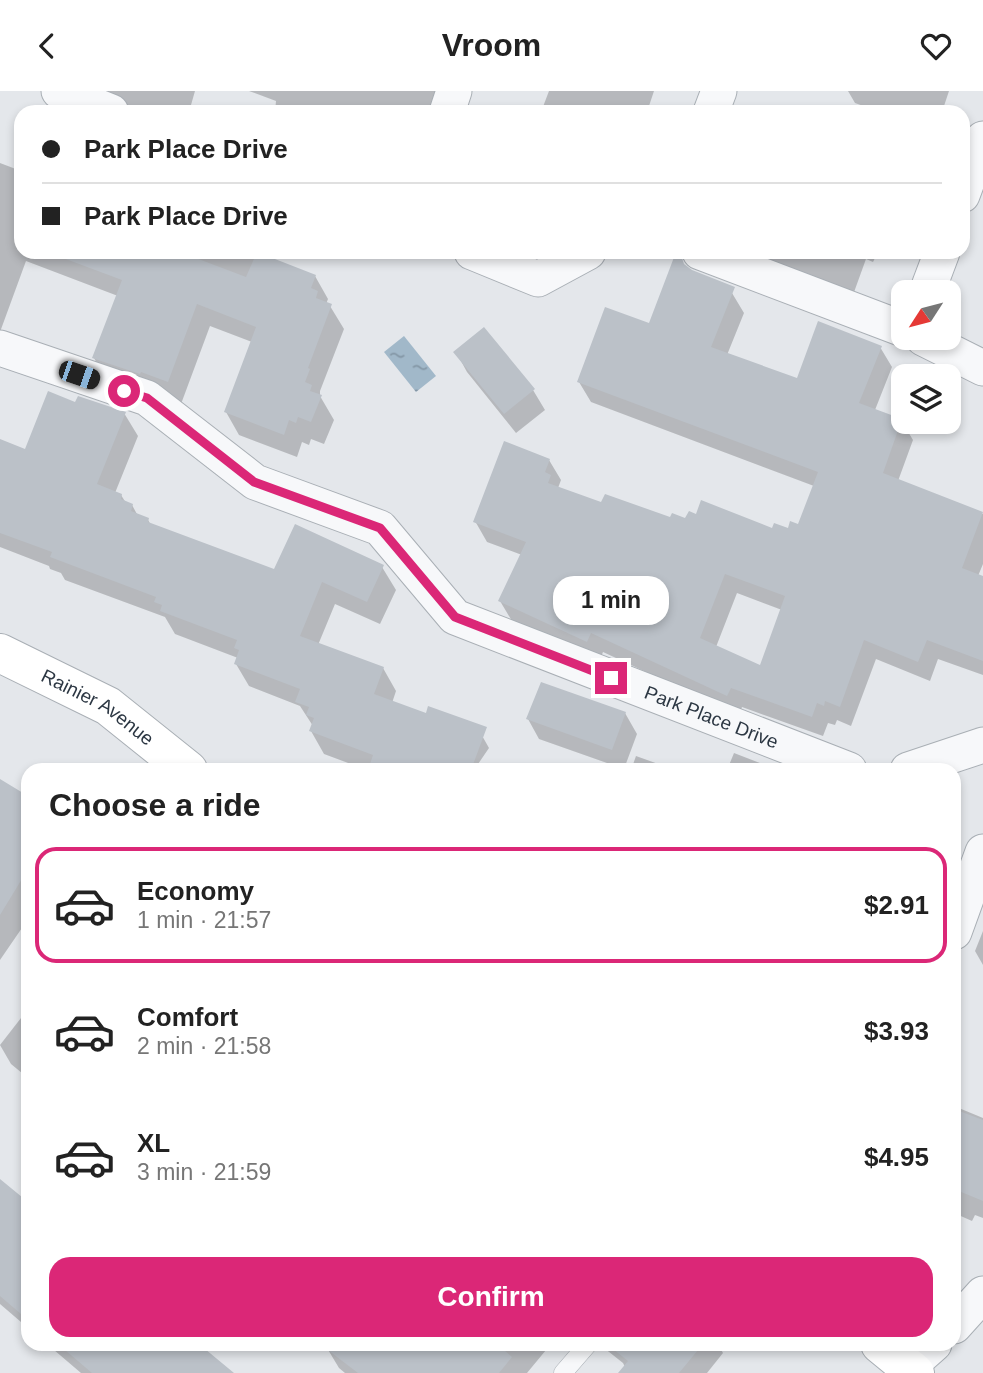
<!DOCTYPE html>
<html lang="en">
<head>
<meta charset="utf-8">
<style>
  :root { --surface:#fff; --page:#f2f2f2; --text:#222; --muted:#767676; --line:#e0e0e0; --accent:#db2777 }
  body { margin:0; font-family:Arial,sans-serif; background:var(--page); color:var(--text); height:100vh; display:flex; flex-direction:column; font-size:26px; white-space:nowrap }
  * { box-sizing:border-box; margin:0 }
  p { font-size:23px; color:var(--muted) }
  .icon { flex:none; width:38px; height:38px; fill:none; stroke:currentColor; stroke-width:2; stroke-linecap:round; stroke-linejoin:round }
  .map { position:relative; flex:1; overflow:hidden }
  .details { position:absolute; left:21px; top:672px; width:940px; height:588px; display:flex; flex-direction:column; background:var(--surface); border-radius:21px; box-shadow:0 4px 10px #0003 }
  .details>* { flex:none }
  .guide { position:absolute; left:14px; top:14px; width:956px; height:154px; border-radius:21px; box-shadow:0 4px 10px #0003; display:grid; align-content:center; height:154px; padding:0 28px; background:var(--surface) }
  .needle { width:46px; rotate:234deg }
  .tools { position:absolute; left:891px; top:189px; display:grid; gap:14px }
  .tools a { display:grid; place-items:center; width:70px; height:70px; border-radius:14px; background:var(--surface); box-shadow:0 4px 10px #0003; font-size:35px }
  .end { position:absolute; width:32px; height:32px; margin:-16px; border:9px solid #db2777; background:#fff; box-shadow:0 0 0 4px #fff }
  .from { border-radius:50% }
  .bubble { position:absolute; height:49px; border-radius:21px; background:var(--surface); box-shadow:0 4px 10px #0003; font-size:23px; font-weight:700; line-height:49px; text-align:center }
  .car { position:absolute; width:21px; height:42px; margin:-21px -10px; border-radius:9px; box-shadow:0 0 5px 2px #0007; background:linear-gradient(#222 24%,#8ab4d8 0 40%,#222 0 76%,#8ab4d8 0 86%,#222 0) }
  .guide b { display:flex; align-items:center; gap:24px; height:66px; font-size:26px }
  .guide b+b { border-top:2px solid var(--line) }
  .guide i { width:18px; height:18px; background:var(--text) }
  ul { padding:0; list-style:none }
  li { display:flex; align-items:center; gap:21px; height:116px; margin:0 14px 10px; padding:0 14px; border:4px solid transparent; border-radius:21px }
  li div { flex:1 }
  li b { display:block; font-size:26px }
  li em { font-style:normal; font-weight:700 }
  li.selected { border-color:var(--accent) }
  li>.icon { width:63px; height:63px; stroke-width:1.5 }
  h2 { padding:0 28px; font-size:32px; line-height:84px }
  .action { display:flex; gap:14px; margin-top:auto; padding:14px 28px }
  .action a { flex:1; height:80px; border-radius:21px; background:var(--accent); color:#fff; font-size:28px; font-weight:700; line-height:80px; text-align:center }
  header { display:flex; justify-content:space-between; align-items:center; height:91px; padding:0 28px; background:var(--surface); font-size:32px; font-weight:700 }
  .map>svg:first-child { display:block }
  .water { fill:url(#water-ripples) }
  .shadow { fill:#0003; fill-rule:evenodd }
  .building { fill:#bbc1c8; fill-rule:evenodd }
  .lines { fill:none; stroke-linecap:round; stroke-linejoin:round }
  .lane-casing { stroke:#a9afb5; stroke-width:19 }
  .street-casing { stroke:#a9afb5; stroke-width:37 }
  .secondary-casing { stroke:#a9afb5; stroke-width:40 }
  .lane { stroke:#f7f8fa; stroke-width:18 }
  .street { stroke:#f7f8fa; stroke-width:35 }
  .secondary { stroke:#fff; stroke-width:38 }
  .route { stroke:#db2777; stroke-width:9 }
  .labels { text-anchor:middle; stroke-width:6; stroke-linejoin:round; paint-order:stroke }
  .street-label { font-size:19px; fill:#2c3743; stroke:#f4f6f8 }
</style>
</head>
<body>
<header><svg class="icon" aria-label="back" viewBox="0 0 24 24"><path d="M15 5l-7 7 7 7"/></svg>Vroom<svg class="icon" aria-label="heart" viewBox="0 0 24 24"><path d="M12 20l-8-8c-3-5 5-10 8-4 3-6 11-1 8 4z"/></svg></header>
<div class="map">
<svg width="983" height="1282" viewBox="0 0 983 1282">
  <defs>
    <pattern id="water-ripples" width="26" height="14" patternUnits="userSpaceOnUse" patternTransform="scale(1.75)"><rect width="26" height="14" fill="#a1b8c9"/><path d="M2 4q2-2 4 0t4 0M15 11q2-2 4 0t4 0" fill="none" stroke="#8396a5"/></pattern>
  </defs>
  <rect width="100%" height="100%" fill="#e4e7eb"/>
  <path class="water" d="M 404,245 L 436,285 L 416,301 L 384,261 Z"/>
  <path class="shadow" d="M 106,0 L 195,0 L 189,21 L 149,21 L 111,9 Z
    M 249,0 L 438,0 L 440,21 L 275,21 L 276,10 Z
    M 549,0 L 654,0 L 649,15 L 665,21 L 541,21 Z
    M 848,0 L 949,0 L 942,21 L 880,21 L 855,12 Z
    M 0,72 L 21,80 L 21,161 L 252,161 L 315,185 L 328,208 L 326,213 L 330,215 L 344,238 L 320,300 L 320,305 L 334,329 L 324,353 L 311,348 L 309,354 L 302,351 L 297,366 L 239,344 L 226,321 L 252,251 L 210,235 L 181,313 L 107,290 L 94,267 L 118,205 L 26,170 L 0,241 Z
    M 758,161 L 888,161 L 886,168 L 876,165 L 873,171 L 866,168 L 849,215 L 773,187 Z
    M 732,202 L 744,222 L 727,264 L 798,290 L 880,256 L 892,276 L 875,319 L 901,329 L 913,349 L 898,390 L 983,423 L 983,473 L 978,485 L 983,486 L 983,584 L 938,568 L 930,590 L 876,568 L 851,635 L 837,629 L 835,634 L 828,632 L 823,645 L 742,616 L 739,624 L 603,561 L 599,571 L 512,530 L 500,510 L 522,464 L 487,451 L 475,430 L 549,369 L 561,389 L 558,397 L 603,413 L 671,429 L 773,439 L 789,439 L 799,435 L 814,395 L 591,311 L 579,291 L 650,234 ZM 737,502 L 782,519 L 761,577 L 716,556 Z
    M 456,261 L 533,299 L 545,319 L 516,342 L 467,281 Z
    M 76,313 L 124,322 L 138,345 L 115,402 L 121,404 L 126,412 L 132,414 L 138,425 L 148,429 L 151,434 L 275,480 L 382,476 L 396,499 L 380,533 L 335,513 L 318,554 L 383,577 L 396,600 L 392,612 L 427,625 L 476,634 L 489,657 L 474,679 L 367,679 L 324,663 L 311,640 L 313,635 L 300,615 L 249,595 L 236,573 L 238,567 L 175,543 L 165,526 L 65,489 L 61,482 L 50,478 L 49,475 L 0,456 L 0,350 L 26,360 Z
    M 625,622 L 637,643 L 624,678 L 539,648 L 528,628 Z
    M 734,662 L 778,679 L 727,679 Z
    M 636,665 L 675,679 L 631,679 Z
    M 0,690 L 28,707 L 28,823 L 24,834 L 0,869 Z
    M 983,840 L 983,874 L 975,860 Z
    M 28,918 L 28,987 L 11,973 L 0,954 Z
    M 954,1015 L 983,1027 L 983,1127 L 975,1124 L 972,1130 L 954,1122 Z
    M 0,1121 L 28,1144 L 28,1237 L 0,1213 Z
    M 47,1253 L 197,1253 L 229,1282 L 81,1282 Z
    M 330,1253 L 551,1253 L 527,1282 L 345,1282 L 339,1277 L 327,1257 Z
    M 599,1253 L 718,1253 L 723,1262 L 707,1282 L 620,1282 L 625,1276 L 623,1272 Z"/>
  <path class="building" d="M 55,161 L 180,161 L 246,186 L 257,161 L 316,184 L 311,197 L 318,200 L 316,207 L 332,213 L 308,277 L 310,278 L 305,291 L 312,294 L 310,300 L 322,304 L 311,331 L 298,326 L 296,332 L 289,329 L 284,344 L 224,321 L 256,236 L 197,213 L 168,291 L 141,281 L 140,283 L 92,267 L 122,189 L 55,164 Z
    M 676,161 L 680,161 L 684,173 L 692,179 L 735,196 L 711,256 L 797,287 L 818,230 L 882,255 L 859,312 L 902,328 L 883,382 L 983,421 L 962,477 L 983,485 L 983,570 L 927,549 L 918,571 L 864,549 L 840,616 L 825,610 L 824,615 L 817,612 L 812,626 L 731,597 L 727,605 L 591,542 L 587,551 L 498,510 L 526,451 L 473,431 L 504,350 L 550,368 L 545,381 L 551,384 L 548,392 L 601,411 L 605,403 L 670,426 L 672,422 L 685,427 L 689,420 L 696,423 L 701,409 L 772,437 L 774,432 L 788,437 L 790,430 L 798,433 L 818,381 L 577,291 L 605,216 L 649,232 ZM 725,483 L 785,505 L 760,574 L 700,547 Z
    M 484,236 L 535,298 L 504,323 L 453,261 Z
    M 48,300 L 75,311 L 78,305 L 126,321 L 97,393 L 122,403 L 121,408 L 133,413 L 131,420 L 149,427 L 148,431 L 274,478 L 295,433 L 384,474 L 367,511 L 322,491 L 300,545 L 384,576 L 374,603 L 426,622 L 428,615 L 487,636 L 471,679 L 368,679 L 373,664 L 309,640 L 314,627 L 306,624 L 309,616 L 295,611 L 300,598 L 234,573 L 239,559 L 234,557 L 237,549 L 160,520 L 162,514 L 154,511 L 156,506 L 50,466 L 52,461 L 0,442 L 0,348 L 25,358 Z
    M 541,591 L 626,621 L 612,659 L 526,628 Z
    M 0,688 L 28,705 L 28,778 L 0,824 Z
    M 954,1018 L 983,1029 L 983,1110 L 954,1098 Z
    M 0,1088 L 28,1111 L 28,1229 L 0,1205 Z
    M 58,1253 L 199,1253 L 234,1282 L 92,1282 Z
    M 320,1253 L 497,1253 L 512,1266 L 499,1282 L 358,1282 Z
    M 607,1253 L 703,1253 L 679,1282 L 618,1282 L 628,1270 Z"/>
  <g class="lines">
    <g class="lane-casing">
      <path id="lane" d="M 563,1282 L 588,1253"/>
    </g>
    <g class="street-casing">
      <g id="street">
        <path d="M 59,0 L 111,21"/>
        <path d="M 447,21 L 454,0"/>
        <path d="M 711,21 L 719,0"/>
        <path d="M 962,104 L 983,48"/>
        <path d="M 472,161 L 538,188 L 588,161"/>
        <path d="M 700,161 L 903,238"/>
        <path d="M 927,201 L 942,161"/>
        <path d="M 923,247 L 983,277"/>
        <path id="s1" d="M 0,257 L 147,307 L 255,391 L 380,437 L 455,526 L 849,679"/>
        <path d="M 908,679 L 983,654"/>
        <path d="M 954,841 L 983,761"/>
        <path d="M 954,1235 L 983,1203"/>
        <path d="M 908,1276 L 934,1253"/>
      </g>
    </g>
    <g class="secondary-casing">
      <g id="secondary">
        <path id="s2" d="M 0,562 L 108,615 L 188,679"/>
        <path d="M 880,1253 L 915,1282"/>
      </g>
    </g>
    <use href="#lane" class="lane"/>
    <use href="#street" class="street"/>
    <use href="#secondary" class="secondary"/>
  </g>
  <g class="lines">
    <path class="route" d="M 124,300 L 147,307 L 254,391 L 380,437 L 455,526 L 611,587"/>
  </g>
  <g class="labels">
    <g class="street-label">
      <text dy="7" stroke="none"><textPath href="#s2" startOffset="112">Rainier Avenue</textPath></text>
      <text dy="7" stroke="none"><textPath href="#s1" startOffset="817">Park Place Drive</textPath></text>
    </g>
  </g>
</svg>
<div class="tools">
<a><svg class="needle" viewBox="-14 -14 28 28"><path d="M0-13l5 13h-10z" fill="#e53935"/><path d="M0 13l5-13h-10z" fill="#767676"/></svg></a>
<a><svg class="icon" aria-label="layers" viewBox="0 0 24 24"><path d="M12 4l9 5-9 5-9-5zM3 14l9 5 9-5"/></svg></a>
</div>
<i class="end from" style="left:124px;top:300px"></i>
<i class="end" style="left:611px;top:587px"></i>
<div class="bubble" style="left:553px;top:485px;width:116px">1 min</div>
<i class="car" style="left:79px;top:284px;rotate:109deg"></i>
<div class="guide">
<b><i class="from"></i>Park Place Drive</b>
<b><i></i>Park Place Drive</b>
</div>
<section class="details">
<h2>Choose a ride</h2>
<ul>
<li class="selected"><svg class="icon" aria-label="car" viewBox="0 0 24 24"><path d="M5 17H2v-5l4-1 3-4h7l3 4 3 1v5h-3M9 17h6M6 11h13"/><circle cx="7" cy="17" r="2"/><circle cx="17" cy="17" r="2"/></svg><div><b>Economy</b><p>1 min · 21:57</p></div><em>$2.91</em></li>
<li><svg class="icon" aria-label="car" viewBox="0 0 24 24"><path d="M5 17H2v-5l4-1 3-4h7l3 4 3 1v5h-3M9 17h6M6 11h13"/><circle cx="7" cy="17" r="2"/><circle cx="17" cy="17" r="2"/></svg><div><b>Comfort</b><p>2 min · 21:58</p></div><em>$3.93</em></li>
<li><svg class="icon" aria-label="car" viewBox="0 0 24 24"><path d="M5 17H2v-5l4-1 3-4h7l3 4 3 1v5h-3M9 17h6M6 11h13"/><circle cx="7" cy="17" r="2"/><circle cx="17" cy="17" r="2"/></svg><div><b>XL</b><p>3 min · 21:59</p></div><em>$4.95</em></li>
</ul>
<div class="action"><a>Confirm</a></div>
</section>
</div>
</body>
</html>
